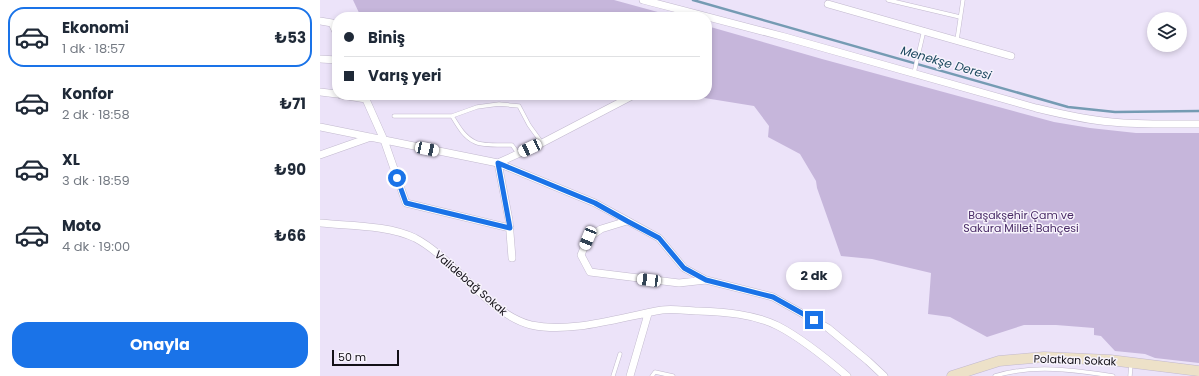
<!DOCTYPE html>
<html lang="tr">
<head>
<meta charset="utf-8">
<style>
  :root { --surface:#fff; --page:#f6f6f7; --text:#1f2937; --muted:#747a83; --line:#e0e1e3; --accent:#1a73e8 }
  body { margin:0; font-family:Poppins,sans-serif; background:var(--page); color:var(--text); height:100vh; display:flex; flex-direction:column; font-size:15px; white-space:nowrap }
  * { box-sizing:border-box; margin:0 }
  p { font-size:13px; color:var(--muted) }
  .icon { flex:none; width:22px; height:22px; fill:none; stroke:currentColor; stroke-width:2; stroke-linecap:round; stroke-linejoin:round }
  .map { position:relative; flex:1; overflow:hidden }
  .sheet { display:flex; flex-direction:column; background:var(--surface); width:320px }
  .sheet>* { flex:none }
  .banner { position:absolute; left:12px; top:12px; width:380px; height:88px; border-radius:16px; box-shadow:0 2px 6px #0003; display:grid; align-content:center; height:88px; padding:0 12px; background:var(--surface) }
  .fabs { position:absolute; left:827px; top:12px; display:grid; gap:8px }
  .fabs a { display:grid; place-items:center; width:40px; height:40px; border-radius:50%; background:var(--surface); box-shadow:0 2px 6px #0003; font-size:20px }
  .scale { position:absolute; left:12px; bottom:10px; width:67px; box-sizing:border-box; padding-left:4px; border:2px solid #131017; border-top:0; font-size:11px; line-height:14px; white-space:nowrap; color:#131017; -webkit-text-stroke:3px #f7f3fc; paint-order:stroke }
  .end { position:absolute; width:18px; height:18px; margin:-9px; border:5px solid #1a73e8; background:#fff; box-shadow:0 0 0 2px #fff }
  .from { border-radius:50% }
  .bubble { position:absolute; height:28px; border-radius:14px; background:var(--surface); box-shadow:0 2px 6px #0003; font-size:13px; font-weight:700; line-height:28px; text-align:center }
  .car { position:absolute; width:12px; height:24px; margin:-12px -6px; border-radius:5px; box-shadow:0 0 3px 1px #0007; background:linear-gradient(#fff 24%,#345 0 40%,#fff 0 76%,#345 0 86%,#fff 0) }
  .banner b { display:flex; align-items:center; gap:14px; height:38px; font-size:15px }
  .banner b+b { border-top:1px solid var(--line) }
  .banner i { width:10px; height:10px; background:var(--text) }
  ul { padding:7px 0 0; list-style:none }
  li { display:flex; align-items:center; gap:12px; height:60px; margin:0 8px 6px; padding:0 4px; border:2px solid transparent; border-radius:16px }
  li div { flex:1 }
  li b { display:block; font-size:15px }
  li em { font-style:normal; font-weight:700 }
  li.on { border-color:var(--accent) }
  li>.icon { width:36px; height:36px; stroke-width:1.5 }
  .primary-button { display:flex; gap:8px; margin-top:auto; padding:8px 12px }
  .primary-button a { flex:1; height:46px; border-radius:16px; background:var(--accent); color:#fff; font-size:16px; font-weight:700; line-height:46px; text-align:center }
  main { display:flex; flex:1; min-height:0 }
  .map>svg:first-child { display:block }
  .green { fill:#c6b6db }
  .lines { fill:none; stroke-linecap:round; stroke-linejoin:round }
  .stream { stroke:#759bb3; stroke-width:2.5 }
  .lane-casing { stroke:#c2b9ce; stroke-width:4.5 }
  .street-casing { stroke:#c2b9ce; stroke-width:8 }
  .secondary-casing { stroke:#c2b9ce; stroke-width:11 }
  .lane { stroke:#fff; stroke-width:3.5 }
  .street { stroke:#fff; stroke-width:7 }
  .secondary { stroke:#ede1c8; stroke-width:10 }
  .route { stroke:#1a73e8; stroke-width:5 }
  .labels { text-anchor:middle; stroke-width:3; stroke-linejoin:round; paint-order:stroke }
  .park-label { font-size:11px; fill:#4a2c67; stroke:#f7f3fc }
  .street-label { font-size:11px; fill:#131017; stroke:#f7f3fc }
  .water-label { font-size:12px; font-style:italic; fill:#1c485f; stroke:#f7f3fc }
</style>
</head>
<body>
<main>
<section class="sheet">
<ul>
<li class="on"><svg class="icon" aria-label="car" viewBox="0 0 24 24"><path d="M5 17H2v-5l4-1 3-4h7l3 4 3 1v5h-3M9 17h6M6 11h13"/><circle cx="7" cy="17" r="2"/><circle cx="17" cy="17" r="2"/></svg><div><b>Ekonomi</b><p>1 dk · 18:57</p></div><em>₺53</em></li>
<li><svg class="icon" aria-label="car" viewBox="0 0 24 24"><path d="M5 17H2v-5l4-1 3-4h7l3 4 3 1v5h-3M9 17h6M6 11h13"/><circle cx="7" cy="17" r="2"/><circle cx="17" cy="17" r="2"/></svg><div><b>Konfor</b><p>2 dk · 18:58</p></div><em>₺71</em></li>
<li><svg class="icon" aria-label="car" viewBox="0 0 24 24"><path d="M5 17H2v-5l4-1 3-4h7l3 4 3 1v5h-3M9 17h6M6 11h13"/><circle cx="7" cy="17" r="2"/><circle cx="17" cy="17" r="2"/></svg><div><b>XL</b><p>3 dk · 18:59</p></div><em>₺90</em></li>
<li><svg class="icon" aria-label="car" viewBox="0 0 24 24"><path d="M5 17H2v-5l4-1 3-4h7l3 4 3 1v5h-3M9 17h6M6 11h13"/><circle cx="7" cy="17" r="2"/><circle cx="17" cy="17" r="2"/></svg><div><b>Moto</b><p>4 dk · 19:00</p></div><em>₺66</em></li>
</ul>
<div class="primary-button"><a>Onayla</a></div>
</section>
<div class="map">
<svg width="879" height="376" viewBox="0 0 879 376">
  <rect width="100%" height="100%" fill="#ece3f9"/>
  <path class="green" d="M 33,0 L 294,0 L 356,17 L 41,17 Z
    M 387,26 L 502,59 L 734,122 L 770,128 L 816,133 L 879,133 L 879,363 L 835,358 L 825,354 L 795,351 L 781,336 L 774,335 L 774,328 L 736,325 L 704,325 L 667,337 L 630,317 L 608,314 L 611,273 L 552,259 L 521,256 L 497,188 L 496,181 L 480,154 L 448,137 L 449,126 L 434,106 L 366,95 L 387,95 Z"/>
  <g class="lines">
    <path class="stream" d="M 373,0 L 748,107 L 795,112 L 879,111"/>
    <g class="lane-casing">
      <path id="lane" d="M 568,0 L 640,17
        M 637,40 L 643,0
        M 594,73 L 604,30
        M 74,116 L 132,116 L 157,107 L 179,104 L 199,106 L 209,125 L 222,143
        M 132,116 C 138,126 144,137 155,142 C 162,146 184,145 192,145 L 198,153
        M 293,376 L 300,354
        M 332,376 L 335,372 L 353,376
        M 675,376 C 713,364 754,370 793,376
        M 810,376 L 811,364"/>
    </g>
    <g class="street-casing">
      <path id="street" d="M 323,0 L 465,37 L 716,108 C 741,114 766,120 792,122 C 821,125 850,124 879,124
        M 508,4 L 691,56
        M 0,21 L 12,23 L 17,34
        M 0,59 L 17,60
        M 0,92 L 17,94
        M 21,95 L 46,99
        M 44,95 L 64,140 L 86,203 L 190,228
        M 0,127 L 178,163 L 275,203 L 339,238 L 364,268 L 386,280 L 453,297 L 508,328 L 548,361 L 564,376
        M 0,155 L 51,137
        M 307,221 L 281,229 L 268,238 L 261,255 L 270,272 L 359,283 L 386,280
        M 0,223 C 30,226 68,225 95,238 C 135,259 168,314 211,325 C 252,334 301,317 342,310 C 353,308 367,311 378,311 C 405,312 434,314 458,326 C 483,339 506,358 527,376
        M 192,258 L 189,220 L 178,163 L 222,143 L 314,95
        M 310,376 L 328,314"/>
    </g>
    <g class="secondary-casing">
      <path id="secondary" d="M 632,376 L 679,361 L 724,357 L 790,360 L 879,371"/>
    </g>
    <use href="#lane" class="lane"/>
    <use href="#street" class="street"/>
    <use href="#secondary" class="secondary"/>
  </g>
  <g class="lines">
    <path class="route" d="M 77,178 L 86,203 L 190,228 L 178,163 L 275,203 L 307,221 L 339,238 L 364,268 L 386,280 L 453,297 L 494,320"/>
  </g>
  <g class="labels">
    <g class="park-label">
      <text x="701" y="219">Başakşehir Çam ve<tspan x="701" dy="13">Sakura Millet Bahçesi</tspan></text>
    </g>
    <g class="street-label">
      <text transform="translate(151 283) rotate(41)" y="4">Validebağ Sokak</text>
      <text transform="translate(755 360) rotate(2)" y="4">Polatkan Sokak</text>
    </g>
    <g class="water-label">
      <text transform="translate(626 63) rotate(16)" y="4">Menekşe Deresi</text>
    </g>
  </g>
</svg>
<div class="fabs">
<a><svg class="icon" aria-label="layers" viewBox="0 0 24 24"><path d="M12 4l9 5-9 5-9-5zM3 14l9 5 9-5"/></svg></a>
</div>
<div class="scale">50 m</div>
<i class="end from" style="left:77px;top:178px"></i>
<i class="end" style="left:494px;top:320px"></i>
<div class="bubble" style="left:466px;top:262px;width:56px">2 dk</div>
<i class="car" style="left:210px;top:148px;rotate:245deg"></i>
<i class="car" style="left:107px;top:149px;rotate:102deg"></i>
<i class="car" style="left:268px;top:238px;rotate:202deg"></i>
<i class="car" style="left:329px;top:280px;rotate:277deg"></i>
<div class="banner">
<b><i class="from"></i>Biniş</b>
<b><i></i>Varış yeri</b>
</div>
</div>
</main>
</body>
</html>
